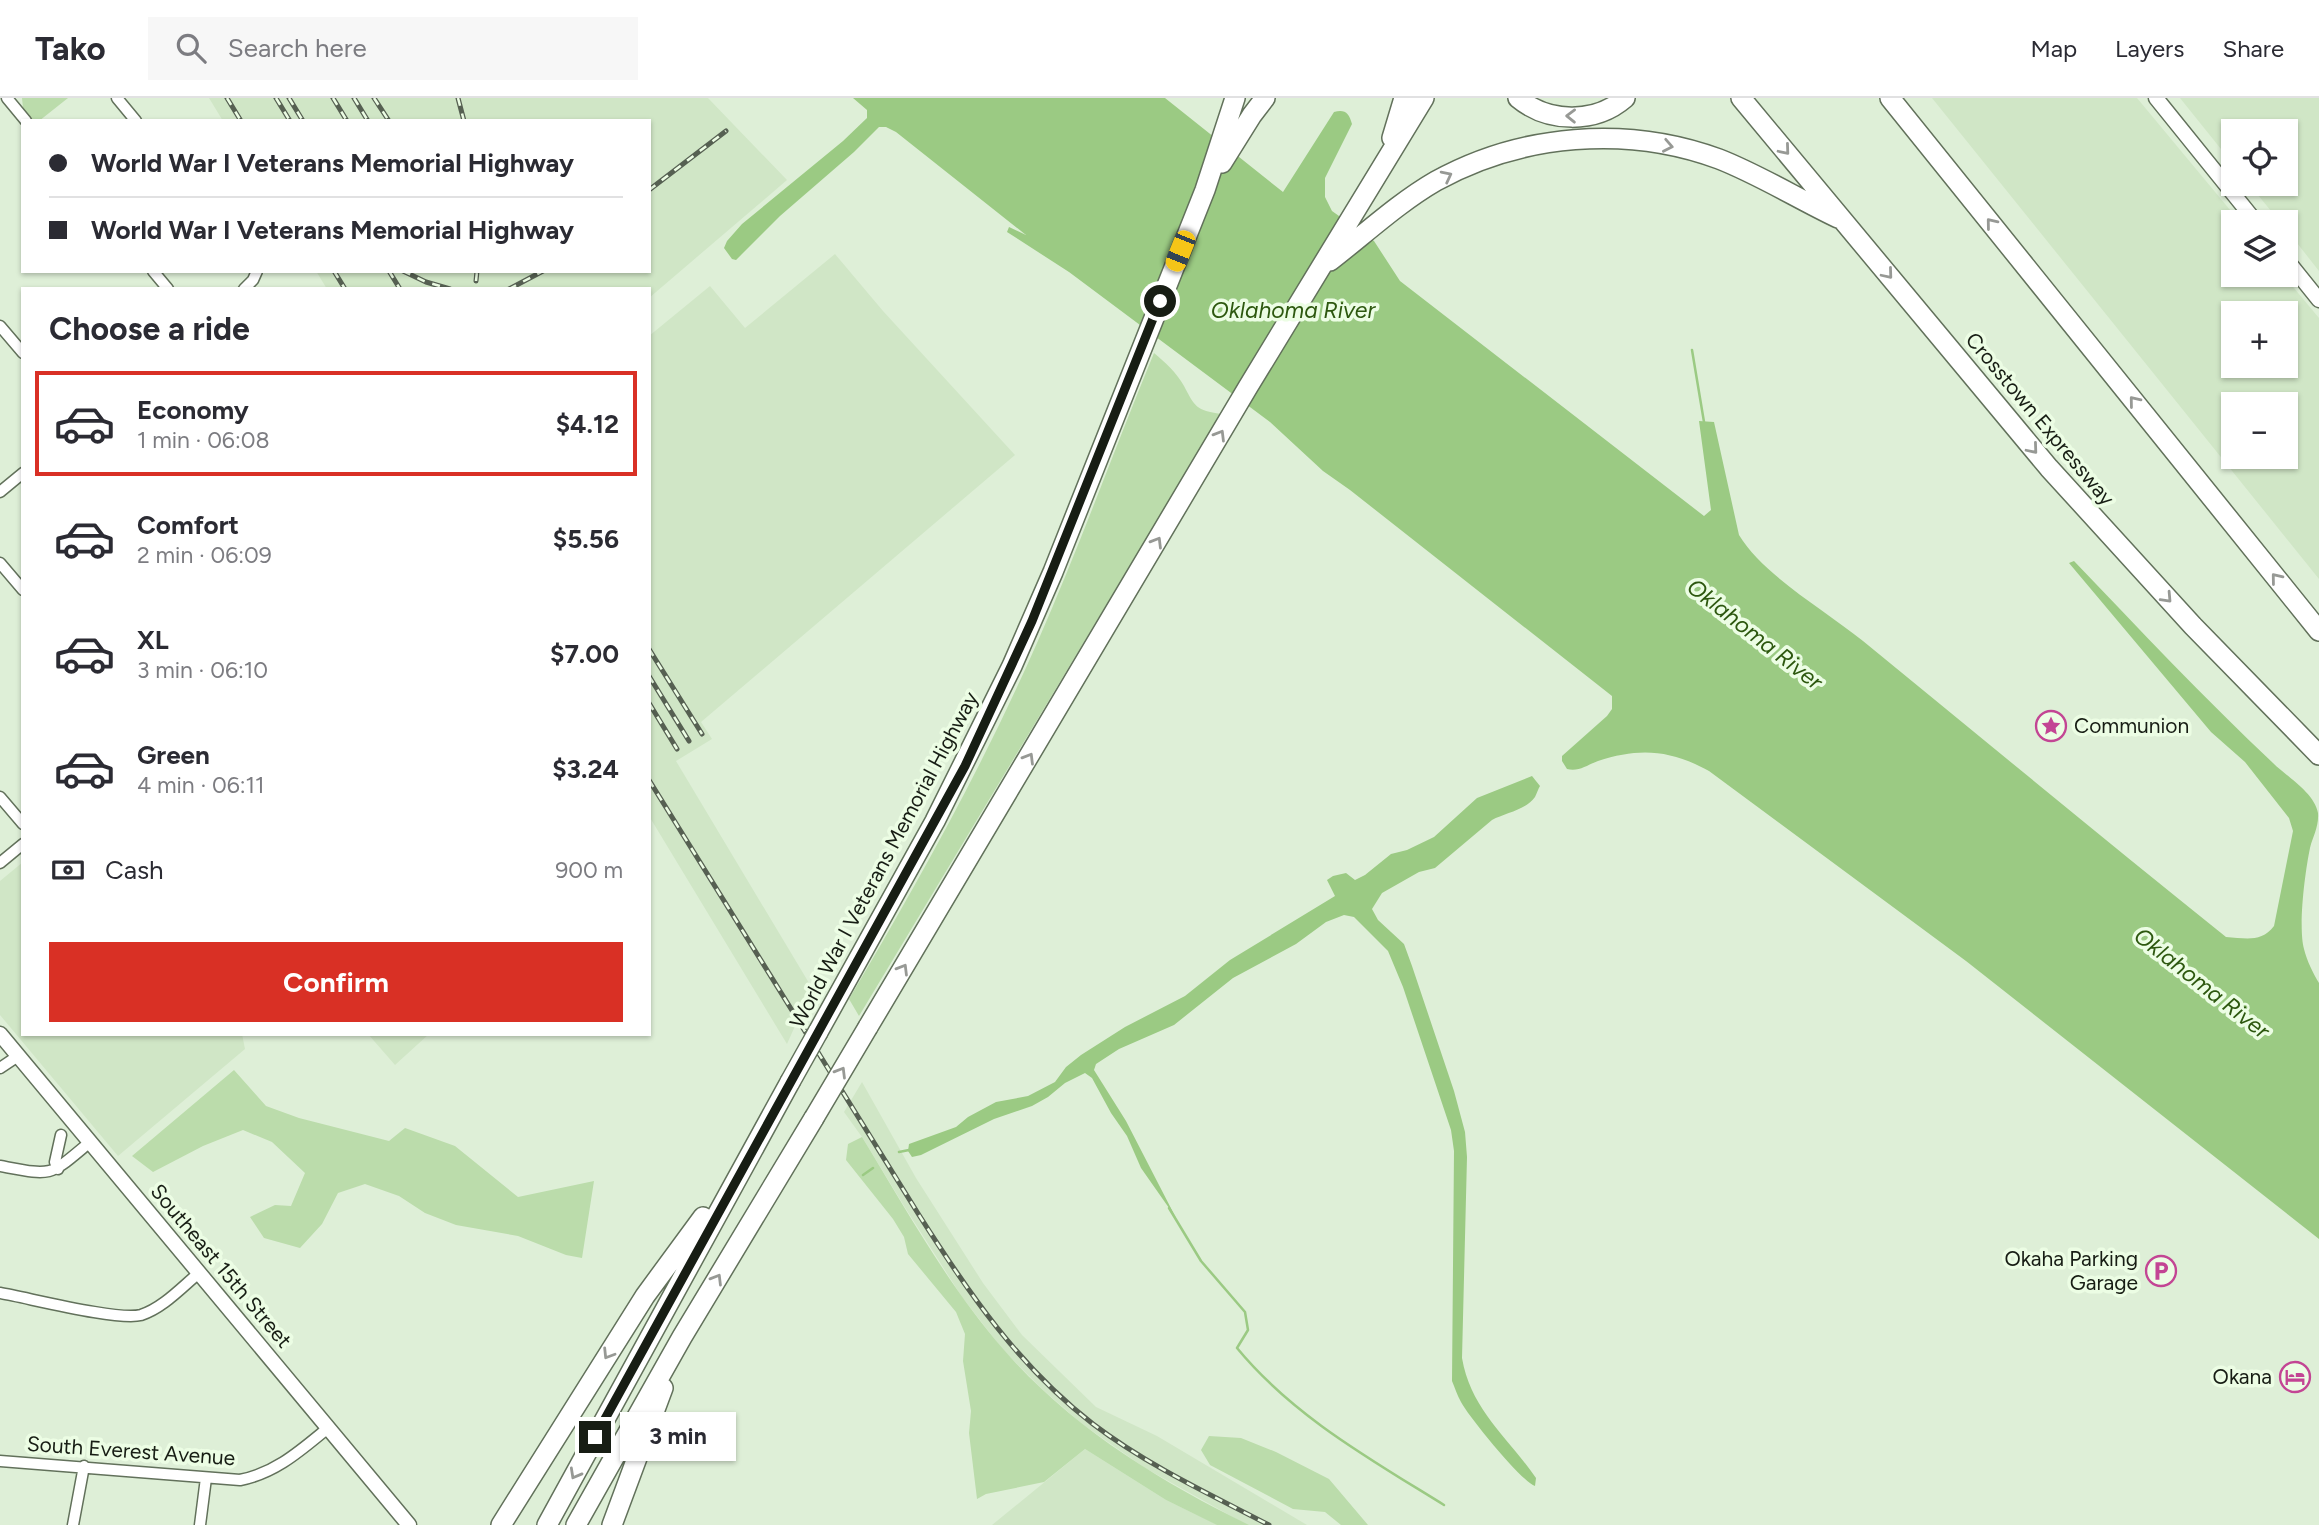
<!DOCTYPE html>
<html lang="en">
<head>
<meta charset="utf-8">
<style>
  :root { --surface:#fff; --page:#f7f7f7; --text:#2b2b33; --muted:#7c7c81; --line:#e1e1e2; --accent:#d93025 }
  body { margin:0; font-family:Figtree,sans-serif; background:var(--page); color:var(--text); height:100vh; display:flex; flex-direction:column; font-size:26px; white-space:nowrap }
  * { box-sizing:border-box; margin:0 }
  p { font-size:23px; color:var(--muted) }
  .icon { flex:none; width:38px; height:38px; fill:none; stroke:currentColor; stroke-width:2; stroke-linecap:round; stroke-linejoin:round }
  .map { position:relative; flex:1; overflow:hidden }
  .details { position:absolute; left:21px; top:189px; width:630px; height:749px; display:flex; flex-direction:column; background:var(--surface); border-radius:0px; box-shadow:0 2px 5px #0004 }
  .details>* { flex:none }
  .banner { position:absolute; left:21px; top:21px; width:630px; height:154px; border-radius:0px; box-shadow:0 2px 5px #0004; display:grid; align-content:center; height:154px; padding:0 28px; background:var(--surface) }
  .fabs { position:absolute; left:2221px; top:21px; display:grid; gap:14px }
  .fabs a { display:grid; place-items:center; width:77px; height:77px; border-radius:0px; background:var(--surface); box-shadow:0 2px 5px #0004; font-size:35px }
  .end { position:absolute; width:32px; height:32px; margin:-16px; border:9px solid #171d14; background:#fff; box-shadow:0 0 0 4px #fff }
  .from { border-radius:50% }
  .bubble { position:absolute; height:49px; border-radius:0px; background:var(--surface); box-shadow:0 2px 5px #0004; font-size:23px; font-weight:700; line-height:49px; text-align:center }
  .car { position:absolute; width:21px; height:42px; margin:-21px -10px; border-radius:9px; box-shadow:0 0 5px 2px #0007; background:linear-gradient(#f5c518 24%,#345 0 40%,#f5c518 0 76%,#345 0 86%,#f5c518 0) }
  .banner b { display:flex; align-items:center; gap:24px; height:66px; font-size:26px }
  .banner b+b { border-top:2px solid var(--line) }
  .banner i { width:18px; height:18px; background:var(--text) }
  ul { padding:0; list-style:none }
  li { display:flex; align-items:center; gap:21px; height:105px; margin:0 14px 10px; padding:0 14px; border:4px solid transparent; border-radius:0px }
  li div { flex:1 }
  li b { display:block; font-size:26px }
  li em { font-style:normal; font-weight:700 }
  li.current { border-color:var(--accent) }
  li>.icon { width:63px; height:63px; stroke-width:1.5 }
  h2 { padding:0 28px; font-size:32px; line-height:84px }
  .pay { display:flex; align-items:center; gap:18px; height:77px; padding:0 28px; font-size:26px }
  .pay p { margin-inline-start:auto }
  .button { display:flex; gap:14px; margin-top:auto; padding:14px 28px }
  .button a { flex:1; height:80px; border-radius:0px; background:var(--accent); color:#fff; font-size:28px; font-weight:700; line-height:80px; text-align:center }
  header { display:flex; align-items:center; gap:42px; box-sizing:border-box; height:98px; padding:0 35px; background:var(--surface); border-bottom:2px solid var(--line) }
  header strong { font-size:33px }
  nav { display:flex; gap:38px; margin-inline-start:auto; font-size:24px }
  .search { width:490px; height:63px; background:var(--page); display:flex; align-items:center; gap:18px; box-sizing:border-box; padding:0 24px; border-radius:0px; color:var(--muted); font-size:26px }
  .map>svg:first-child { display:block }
  .built { fill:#d0e6c6; fill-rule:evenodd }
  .green { fill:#bbdcab }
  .water { fill:#9bca83 }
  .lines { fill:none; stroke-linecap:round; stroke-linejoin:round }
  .stream { stroke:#9bca83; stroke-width:2.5 }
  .minor-casing { stroke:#62715b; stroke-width:13 }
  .secondary-casing { stroke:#62715b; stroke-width:17 }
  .motorway-casing { stroke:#62715b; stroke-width:22 }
  .minor { stroke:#fff; stroke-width:10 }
  .secondary { stroke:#fff; stroke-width:14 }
  .motorway { stroke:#fff; stroke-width:19 }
  .rail-casing { stroke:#566052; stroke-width:5 }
  .rail { stroke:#ecfde4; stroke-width:2.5; stroke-dasharray:8; stroke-linecap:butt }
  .motorway-bridge-casing { stroke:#62715b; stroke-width:22; stroke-linecap:butt }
  .motorway-bridge { stroke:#fff; stroke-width:19 }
  .oneway { stroke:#979995 }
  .route { stroke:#171d14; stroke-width:9 }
  .labels { text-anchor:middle; stroke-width:7; stroke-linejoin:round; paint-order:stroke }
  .street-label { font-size:21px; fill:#171d14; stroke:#ecfde4 }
  .poi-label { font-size:21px; fill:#171d14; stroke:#ecfde4; text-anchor:end }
  .water-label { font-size:23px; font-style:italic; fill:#2d580f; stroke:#ecfde4 }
</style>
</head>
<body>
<header>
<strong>Tako</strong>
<div class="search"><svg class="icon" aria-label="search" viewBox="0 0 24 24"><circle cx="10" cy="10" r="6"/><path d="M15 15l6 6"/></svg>Search here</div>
<nav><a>Map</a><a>Layers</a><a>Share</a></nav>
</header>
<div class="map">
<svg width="2319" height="1427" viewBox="0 0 2319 1427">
  <rect width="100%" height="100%" fill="#deefd7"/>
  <path class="built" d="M 209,0 L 708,0 L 787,82 L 649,200 L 649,191 L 327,191 L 316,173 L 649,173 L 649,23 L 223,23 Z
    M 1932,0 L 2137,0 L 2240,124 L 2233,124 L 2233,177 L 2283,177 L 2319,220 L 2319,481 ZM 2233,215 L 2286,215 L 2286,268 L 2233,268 ZM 2233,306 L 2286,306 L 2286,359 L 2233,359 Z
    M 2180,0 L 2319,0 L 2319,173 L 2286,131 L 2286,124 L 2280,124 L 2249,86 L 2286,86 L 2286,33 L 2233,33 L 2233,66 Z
    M 835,156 L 883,213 L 1015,357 L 701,624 L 712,641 L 676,663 L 812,890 L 787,946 L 649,718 L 649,238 L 710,188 L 745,230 Z
    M 23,764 L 23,936 L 242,936 L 245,951 L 118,1058 L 0,917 L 0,783 Z
    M 368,936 L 429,936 L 395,967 Z
    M 862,984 L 916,1080 L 983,1185 L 1022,1237 L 1096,1309 L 1157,1338 L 1307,1427 L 1247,1427 L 1145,1370 L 1082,1326 L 1042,1291 L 1003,1252 L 962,1199 L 904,1108 L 862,1039 L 844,1014 Z
    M 1085,1351 L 1166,1402 L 1218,1427 L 992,1427 Z"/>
  <path class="green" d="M 22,0 L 68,0 L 39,23 L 33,23 L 23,10 Z
    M 1154,255 C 1165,264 1177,275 1184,288 C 1195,309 1196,312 1221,316 L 859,918 L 849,901 C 917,786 983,668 1037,545 C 1079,450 1114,352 1154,255 Z
    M 234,972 L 266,1008 L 299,1020 L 389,1043 L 405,1030 L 455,1048 L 518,1099 L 594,1083 L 582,1160 L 566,1157 L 518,1138 L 456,1127 L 425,1115 L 399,1098 L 365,1086 L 338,1095 L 322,1126 L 300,1150 L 264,1140 L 250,1119 L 275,1107 L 291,1108 L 305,1075 L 272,1044 L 243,1032 L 203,1048 L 153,1074 L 132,1058 Z
    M 862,1039 C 906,1111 948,1188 1004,1252 C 1071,1329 1159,1383 1249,1427 L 1217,1427 L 1166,1402 L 1085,1351 L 1044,1384 L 986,1396 L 977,1401 L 969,1335 L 971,1313 L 963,1263 L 965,1236 L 956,1214 L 908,1156 L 904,1139 L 893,1121 L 846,1062 L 848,1046 Z
    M 1209,1338 L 1241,1340 L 1276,1354 L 1329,1381 L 1368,1427 L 1341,1427 L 1325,1414 L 1293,1411 L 1210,1367 L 1201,1352 Z"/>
  <path class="water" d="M 853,0 L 1165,0 L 1283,94 L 1334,14 C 1345,11 1349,15 1352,26 L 1325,80 L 1325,99 L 1332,113 L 1374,143 L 1400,183 L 1704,418 L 1711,412 L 1699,323 L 1714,324 L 1739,437 C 1764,478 1825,512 1863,543 C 1984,642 2104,741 2226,839 C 2245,840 2261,845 2274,828 L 2293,733 L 2289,720 L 2245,664 L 2211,634 L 2069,465 L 2074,463 C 2139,531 2204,600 2273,665 C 2287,679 2314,694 2318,715 C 2319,729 2313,738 2310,750 C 2305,774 2298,829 2304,851 C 2307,863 2313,875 2319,885 L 2319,1141 L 1966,863 L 1709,673 C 1671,652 1640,649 1598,663 C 1587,667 1579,674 1567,671 L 1562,663 L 1562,658 L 1607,618 L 1612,611 L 1612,598 L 1350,392 L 1323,373 L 1270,324 L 1069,174 L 1007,134 L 1009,129 L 1026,137 L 896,34 L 886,29 L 879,29 L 854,54 L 780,118 L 736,162 L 732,161 L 724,150 L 727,143 L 742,126 L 843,43 L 867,20 L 867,12 Z
    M 1532,678 L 1540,688 C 1538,691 1537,695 1535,699 C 1526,712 1505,715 1492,722 L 1435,770 L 1419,774 L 1382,795 L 1372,811 L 1378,822 L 1404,846 L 1412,868 L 1454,993 L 1465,1034 L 1467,1059 L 1462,1260 C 1471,1312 1507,1338 1536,1380 L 1535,1388 C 1521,1383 1469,1319 1461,1304 C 1457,1297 1455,1290 1452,1283 L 1454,1053 L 1451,1032 L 1403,889 L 1388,853 L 1354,819 L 1344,817 L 1326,824 L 1296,846 L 1233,880 L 1174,927 L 1119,951 L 1096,966 L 1094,972 L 1126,1023 L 1176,1120 L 1141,1070 L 1127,1038 L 1111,1015 L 1092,980 L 1085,975 L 1065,985 L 1048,999 L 1032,1008 L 994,1021 L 921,1057 L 912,1059 L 908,1053 L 909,1046 L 956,1029 L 968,1019 L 996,1004 L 1028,998 L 1055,984 L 1066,969 L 1081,957 L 1125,929 L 1185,898 L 1230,862 L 1335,798 L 1327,782 L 1333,778 L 1346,775 L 1355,782 L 1365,777 L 1391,756 L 1407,752 L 1434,739 L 1477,700 Z"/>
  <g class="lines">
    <path class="stream" d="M 1692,252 L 1704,324
      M 899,1054 L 909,1052
      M 863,1077 L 873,1070
      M 1169,1110 L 1201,1163 L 1245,1214 L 1248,1232 L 1237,1250 C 1293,1318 1370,1361 1444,1407"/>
    <g class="minor-casing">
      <path id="minor" d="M 7,0 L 26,23
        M 117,0 L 136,23
        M 153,173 L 168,191
        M 244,191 L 253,182 L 257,173
        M 0,228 L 23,255
        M 0,394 L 23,375
        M 0,465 L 23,492
        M 0,699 L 23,726
        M 0,765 L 23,746
        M 0,970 L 18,958
        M 0,1068 C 54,1078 48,1079 90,1044
        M 58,1071 L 55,1064 L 61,1037
        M 0,1195 C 29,1200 118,1223 141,1217 C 163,1210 182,1189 199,1175
        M 0,1363 L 240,1382 C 276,1375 301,1352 328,1330
        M 73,1427 L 84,1368
        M 200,1427 L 206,1380"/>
    </g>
    <g class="secondary-casing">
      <path id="secondary" d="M 2156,0 L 2256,124
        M 2286,161 L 2319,202
        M 0,936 L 409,1427"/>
    </g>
    <g class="motorway-casing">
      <path id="motorway" d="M 1518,0 C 1548,25 1595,26 1625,0
        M 1741,0 L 2049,370 L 2193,528 L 2319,657
        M 1890,0 L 2319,533
        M 1392,40 L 1404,0
        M 1222,65 L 1252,17 L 1265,0
        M 1330,163 C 1365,136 1398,105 1436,83 C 1521,36 1627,27 1719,61 C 1760,77 1798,101 1838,120
        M 868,929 L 1248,289 L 1424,0
        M 818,934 L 935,723 L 1012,568 L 1053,474 L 1205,92 L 1235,0
        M 501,1427 L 645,1198 L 703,1119
        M 547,1427 L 790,984
        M 576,1427 L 682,1239 L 814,1020
        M 612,1427 L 663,1290"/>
    </g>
    <use href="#minor" class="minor"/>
    <use href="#secondary" class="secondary"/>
    <use href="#motorway" class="motorway"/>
    <g class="rail-casing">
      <path id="rail" d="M 227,0 L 241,23
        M 276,0 L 290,23
        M 289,0 L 303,23
        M 333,0 L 347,23
        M 354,0 L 368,23
        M 374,0 L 389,23
        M 458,0 L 464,23
        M 649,92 L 726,33
        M 334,173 L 345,191
        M 389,173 L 400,191
        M 403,173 L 426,184 L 450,191
        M 476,183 L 477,173
        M 509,191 L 543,173
        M 649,551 L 702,636
        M 649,578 L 689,643
        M 649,605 L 677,651
        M 649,682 L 919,1117 C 968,1194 1019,1269 1093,1326 C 1147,1367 1209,1396 1269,1427"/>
    </g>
    <use href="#rail" class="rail"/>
    <g class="motorway-bridge-casing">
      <path id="motorway-bridge" d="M 790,984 L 818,934
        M 814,1020 L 868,929"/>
    </g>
    <use href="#motorway-bridge" class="motorway-bridge"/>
  </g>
  <defs><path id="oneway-chevron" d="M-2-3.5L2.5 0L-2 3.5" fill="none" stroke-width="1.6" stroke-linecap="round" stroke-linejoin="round" transform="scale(1.75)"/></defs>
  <g class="oneway">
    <use href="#oneway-chevron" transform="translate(1571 18) rotate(-179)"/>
    <use href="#oneway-chevron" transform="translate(1668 48) rotate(11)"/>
    <use href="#oneway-chevron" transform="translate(1785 52) rotate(50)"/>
    <use href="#oneway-chevron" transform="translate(1447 78) rotate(-27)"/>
    <use href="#oneway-chevron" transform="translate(1991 125) rotate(-129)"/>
    <use href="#oneway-chevron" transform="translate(1888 176) rotate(50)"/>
    <use href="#oneway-chevron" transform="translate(2134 303) rotate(-129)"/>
    <use href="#oneway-chevron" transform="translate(1220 337) rotate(-59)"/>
    <use href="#oneway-chevron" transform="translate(2033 351) rotate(50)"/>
    <use href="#oneway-chevron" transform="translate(1157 444) rotate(-59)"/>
    <use href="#oneway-chevron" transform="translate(2276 480) rotate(-129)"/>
    <use href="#oneway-chevron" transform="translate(2167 500) rotate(47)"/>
    <use href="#oneway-chevron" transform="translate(1029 660) rotate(-59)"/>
    <use href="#oneway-chevron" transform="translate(903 871) rotate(-59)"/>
    <use href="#oneway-chevron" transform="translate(841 974) rotate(-59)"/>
    <use href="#oneway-chevron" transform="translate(717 1181) rotate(-59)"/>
    <use href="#oneway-chevron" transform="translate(608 1256) rotate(122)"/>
    <use href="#oneway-chevron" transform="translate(575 1376) rotate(119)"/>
  </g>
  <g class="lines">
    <path class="route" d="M 595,1339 L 965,668 L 1032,523 L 1160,203"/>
  </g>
  <defs>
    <g id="sight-ring" transform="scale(1.575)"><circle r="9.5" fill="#ecfde4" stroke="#c34594" stroke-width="1.5"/><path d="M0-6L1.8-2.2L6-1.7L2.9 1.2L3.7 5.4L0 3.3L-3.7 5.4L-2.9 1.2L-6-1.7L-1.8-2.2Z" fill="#c34594"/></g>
    <g id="parking-ring" transform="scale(1.575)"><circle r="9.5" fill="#ecfde4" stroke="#c34594" stroke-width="1.5"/><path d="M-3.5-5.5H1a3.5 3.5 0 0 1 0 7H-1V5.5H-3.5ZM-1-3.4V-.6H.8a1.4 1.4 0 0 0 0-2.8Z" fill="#c34594"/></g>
    <g id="hotel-ring" transform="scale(1.575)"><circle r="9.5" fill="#ecfde4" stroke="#c34594" stroke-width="1.5"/><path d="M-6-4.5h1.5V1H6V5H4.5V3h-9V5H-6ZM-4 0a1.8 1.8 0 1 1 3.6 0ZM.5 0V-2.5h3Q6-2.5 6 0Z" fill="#c34594"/></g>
  </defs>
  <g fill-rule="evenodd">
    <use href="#sight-ring" x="2051" y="628"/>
    <use href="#parking-ring" x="2161" y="1173"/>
    <use href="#hotel-ring" x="2295" y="1279"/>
  </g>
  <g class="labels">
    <g class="street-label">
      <text transform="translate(2040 321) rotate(50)" y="7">Crosstown Expressway</text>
      <text transform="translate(884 762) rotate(-62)" y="7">World War I Veterans Memorial Highway</text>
      <text transform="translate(221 1168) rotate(50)" y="7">Southeast 15th Street</text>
      <text transform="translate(131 1353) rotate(4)" y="7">South Everest Avenue</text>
    </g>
    <g class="poi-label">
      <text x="2074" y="635" text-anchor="start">Communion</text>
      <text x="2138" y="1168">Okaha Parking<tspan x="2138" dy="24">Garage</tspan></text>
      <text x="2272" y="1286">Okana</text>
    </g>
    <g class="water-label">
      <text x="1293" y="220">Oklahoma River</text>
      <text transform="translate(1755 536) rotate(38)" y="8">Oklahoma River</text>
      <text transform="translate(2202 885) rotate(38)" y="8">Oklahoma River</text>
    </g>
  </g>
</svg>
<div class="fabs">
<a><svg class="icon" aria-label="locate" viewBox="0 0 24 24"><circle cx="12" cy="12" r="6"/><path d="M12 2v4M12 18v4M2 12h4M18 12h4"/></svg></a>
<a><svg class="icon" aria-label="layers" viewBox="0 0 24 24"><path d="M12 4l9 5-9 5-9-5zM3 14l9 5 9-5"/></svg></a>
<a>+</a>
<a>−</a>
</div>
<i class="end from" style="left:1160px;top:203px"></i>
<i class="end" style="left:595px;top:1339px"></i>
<div class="bubble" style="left:620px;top:1314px;width:116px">3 min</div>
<i class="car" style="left:1180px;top:153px;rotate:202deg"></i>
<div class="banner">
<b><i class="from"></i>World War I Veterans Memorial Highway</b>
<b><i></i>World War I Veterans Memorial Highway</b>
</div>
<section class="details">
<h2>Choose a ride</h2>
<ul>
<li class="current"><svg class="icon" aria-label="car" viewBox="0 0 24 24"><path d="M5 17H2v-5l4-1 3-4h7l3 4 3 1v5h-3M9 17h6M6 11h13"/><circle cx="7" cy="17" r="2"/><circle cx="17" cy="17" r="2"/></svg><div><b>Economy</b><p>1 min · 06:08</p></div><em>$4.12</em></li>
<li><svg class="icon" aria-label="car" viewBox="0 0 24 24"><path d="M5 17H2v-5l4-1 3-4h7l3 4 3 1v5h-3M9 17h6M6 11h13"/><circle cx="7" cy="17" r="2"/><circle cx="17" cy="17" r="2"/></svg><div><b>Comfort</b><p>2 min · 06:09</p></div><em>$5.56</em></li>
<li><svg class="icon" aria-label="car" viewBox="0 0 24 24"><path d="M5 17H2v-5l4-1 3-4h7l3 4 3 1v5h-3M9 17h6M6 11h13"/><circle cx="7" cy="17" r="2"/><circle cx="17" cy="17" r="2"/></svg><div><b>XL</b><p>3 min · 06:10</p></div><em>$7.00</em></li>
<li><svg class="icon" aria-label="car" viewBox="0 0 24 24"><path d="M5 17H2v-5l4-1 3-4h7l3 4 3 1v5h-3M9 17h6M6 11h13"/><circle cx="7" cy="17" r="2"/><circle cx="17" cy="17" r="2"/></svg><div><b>Green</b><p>4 min · 06:11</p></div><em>$3.24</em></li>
</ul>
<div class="pay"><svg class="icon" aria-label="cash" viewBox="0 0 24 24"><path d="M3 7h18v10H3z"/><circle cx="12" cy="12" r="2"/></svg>Cash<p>900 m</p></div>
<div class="button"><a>Confirm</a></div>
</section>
</div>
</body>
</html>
